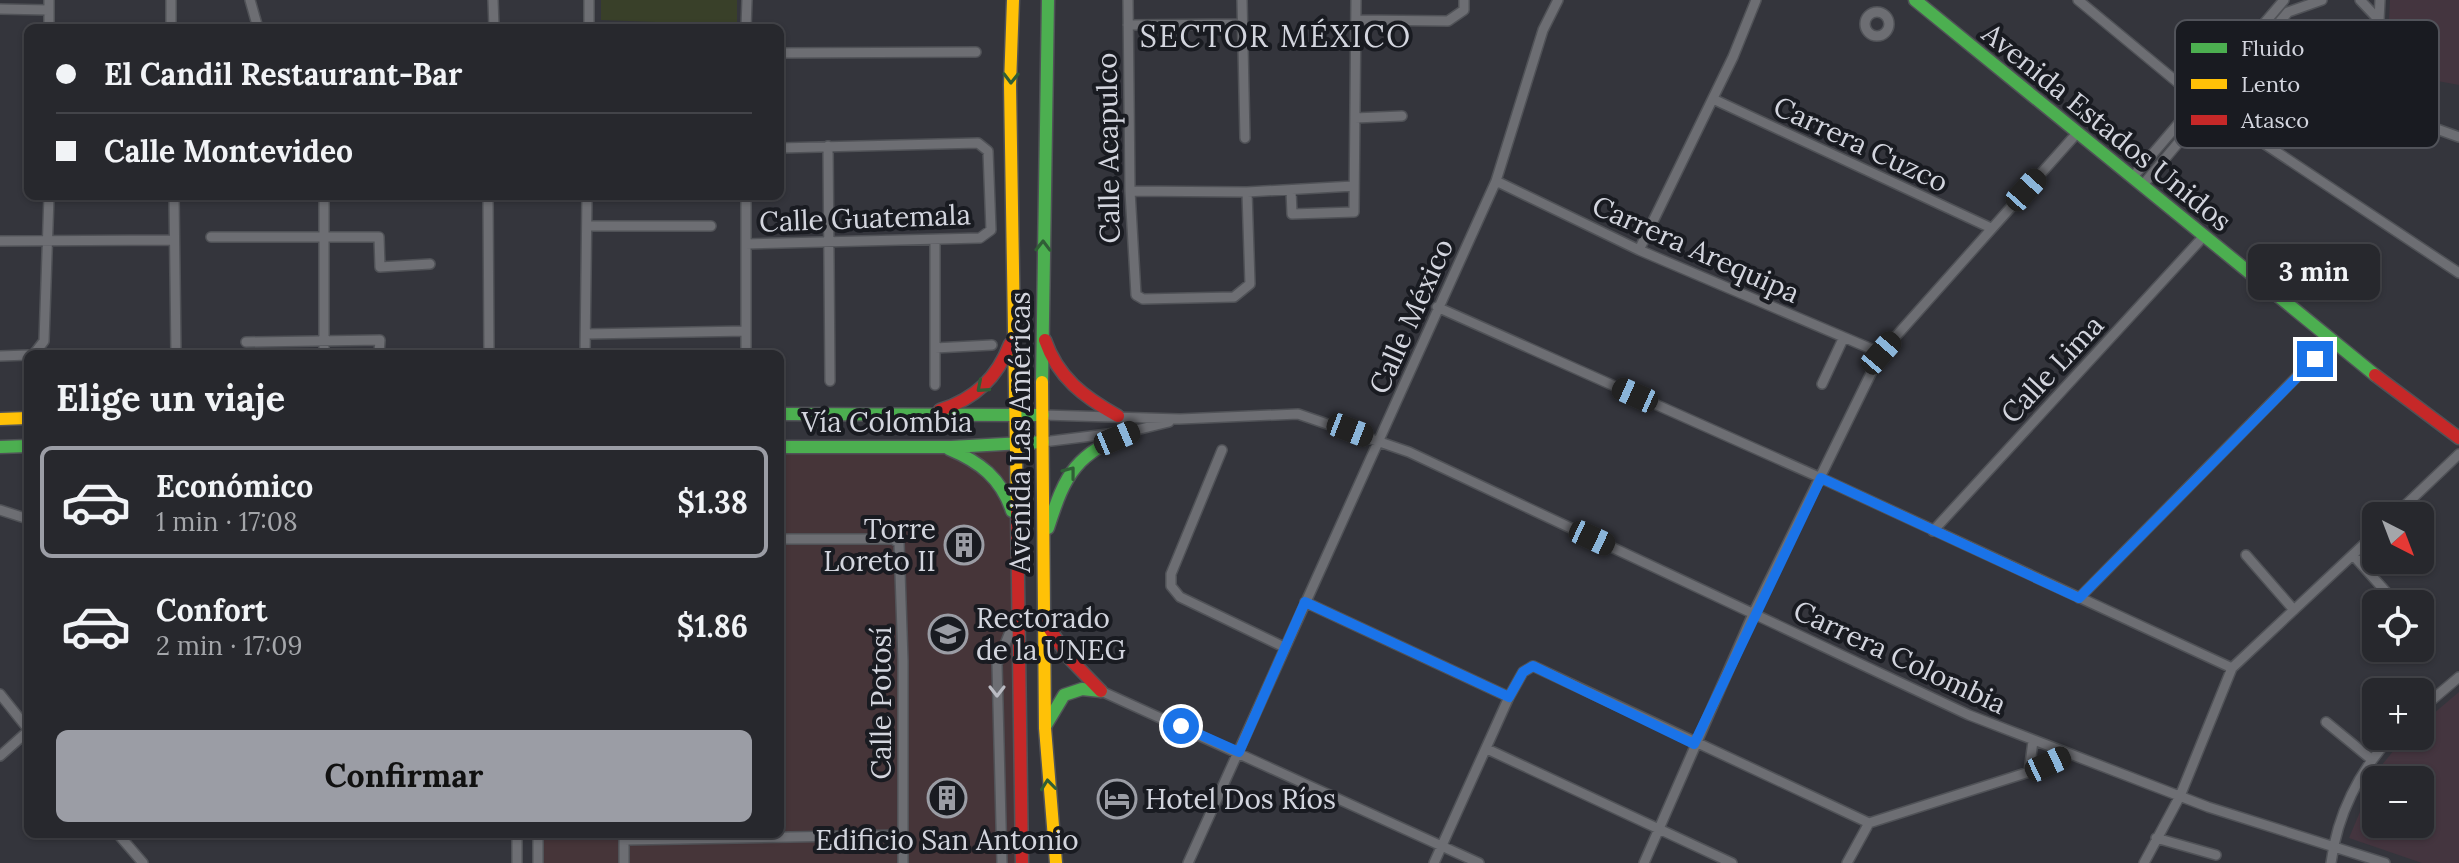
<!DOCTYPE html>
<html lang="es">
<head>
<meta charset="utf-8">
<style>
  :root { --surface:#27282d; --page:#2f3035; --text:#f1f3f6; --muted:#a4a6aa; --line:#434449; --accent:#9b9da5 }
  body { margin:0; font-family:Lora,serif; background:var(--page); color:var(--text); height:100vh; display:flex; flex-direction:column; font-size:30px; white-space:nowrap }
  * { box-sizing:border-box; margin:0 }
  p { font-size:26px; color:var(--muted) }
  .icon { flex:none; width:44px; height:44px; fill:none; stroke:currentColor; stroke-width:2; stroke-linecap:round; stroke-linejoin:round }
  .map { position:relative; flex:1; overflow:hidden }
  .drawer { position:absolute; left:24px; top:350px; width:760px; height:488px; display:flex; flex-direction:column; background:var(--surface); border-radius:12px; box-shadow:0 2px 6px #0004,0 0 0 2px var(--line) }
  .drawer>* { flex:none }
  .top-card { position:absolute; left:24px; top:24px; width:760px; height:176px; border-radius:12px; box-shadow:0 2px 6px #0004,0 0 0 2px var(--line); display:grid; align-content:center; height:176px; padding:0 32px; background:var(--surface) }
  .needle { width:52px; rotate:138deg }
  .fabs { position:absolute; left:2362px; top:502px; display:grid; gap:16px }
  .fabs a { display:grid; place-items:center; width:72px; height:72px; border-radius:12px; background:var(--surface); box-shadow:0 2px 6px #0004,0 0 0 2px var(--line); font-size:40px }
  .end { position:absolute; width:36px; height:36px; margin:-18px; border:10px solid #1a73e8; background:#fff; box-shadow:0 0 0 4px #fff }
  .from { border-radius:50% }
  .bubble { position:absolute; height:56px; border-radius:12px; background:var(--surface); box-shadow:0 2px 6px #0004,0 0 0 2px var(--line); font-size:26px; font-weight:700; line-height:56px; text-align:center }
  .car { position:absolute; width:24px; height:48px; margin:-24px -12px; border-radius:10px; box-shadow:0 0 6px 2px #0007; background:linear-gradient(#222 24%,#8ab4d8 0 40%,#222 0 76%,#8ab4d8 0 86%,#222 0) }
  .top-card b { display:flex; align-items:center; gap:28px; height:76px; font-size:30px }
  .top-card b+b { border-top:2px solid var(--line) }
  .top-card i { width:20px; height:20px; background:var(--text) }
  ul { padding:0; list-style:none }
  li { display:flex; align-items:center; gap:24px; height:112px; margin:0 16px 12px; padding:0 16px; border:4px solid transparent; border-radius:12px }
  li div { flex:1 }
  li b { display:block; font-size:30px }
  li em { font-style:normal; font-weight:700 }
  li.selected { border-color:var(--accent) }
  li>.icon { width:72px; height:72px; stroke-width:1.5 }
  h2 { padding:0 32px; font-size:36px; line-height:96px }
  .button { display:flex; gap:16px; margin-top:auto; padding:16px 32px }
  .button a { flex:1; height:92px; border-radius:12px; background:var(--accent); color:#111; font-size:32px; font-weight:700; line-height:92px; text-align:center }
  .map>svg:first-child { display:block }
  .commercial { fill:#463539 }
  .education { fill:#44353f; fill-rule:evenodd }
  .green { fill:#394029 }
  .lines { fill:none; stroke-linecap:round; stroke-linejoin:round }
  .street-casing { stroke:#505257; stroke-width:12 }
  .fast-casing { stroke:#505257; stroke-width:15 }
  .slow-casing { stroke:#505257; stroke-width:15 }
  .jam-casing { stroke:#505257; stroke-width:15 }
  .street { stroke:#6d6e73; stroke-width:9 }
  .fast { stroke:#4caf50; stroke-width:12 }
  .slow { stroke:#ffc107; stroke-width:12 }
  .jam { stroke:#c62828; stroke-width:12 }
  .oneway { stroke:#305e36 }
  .oneway2 { stroke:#babbc3 }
  .route { stroke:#1a73e8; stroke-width:10 }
  .labels { text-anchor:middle; stroke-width:8; stroke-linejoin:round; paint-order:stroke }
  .street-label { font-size:28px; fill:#d3d5de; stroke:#191b21 }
  .poi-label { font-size:28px; fill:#d3d5de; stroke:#191b21; text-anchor:start }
  .neighbourhood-label { font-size:30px; letter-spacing:2px; fill:#d3d5de; stroke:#191b21 }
  .key { fill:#191b21; stroke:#51535a; stroke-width:2 }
  .key-label { font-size:22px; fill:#d3d5de }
</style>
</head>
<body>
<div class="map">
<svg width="2459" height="863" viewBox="0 0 2459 863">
  <rect width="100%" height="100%" fill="#34353c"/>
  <path class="commercial" d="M 1016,444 L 1022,863 L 538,863 L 538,834 L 780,834 L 780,447 Z"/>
  <path class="education" d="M 2390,0 L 2459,0 L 2459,85 L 2416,77 L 2389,21 Z
    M 2459,692 L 2459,863 L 2422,863 L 2349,838 L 2377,771 L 2403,739 L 2420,736 L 2420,725 ZM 2376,780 L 2420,780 L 2420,824 L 2376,824 Z"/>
  <path class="green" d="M 601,0 L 737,0 L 737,25 L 601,20 Z"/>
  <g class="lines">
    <g class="street-casing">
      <path id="street" d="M 171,0 L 171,28
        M 250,0 L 258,28
        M 493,0 L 494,28
        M 1128,0 L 1130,191 L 1136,295 L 1143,299 L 1234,297 L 1250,284 L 1247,192
        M 1242,0 L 1245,138
        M 2078,0 L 2200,101 L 2459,273
        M 2360,0 L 2379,20 L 2425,115 L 2434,128 L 2459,137
        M 0,9 L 49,10
        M1865 24a12 12 0 1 1 24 0a12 12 0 1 1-24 0Z
        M 1356,20 L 1448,21 L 1464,10 L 1464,0
        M 2379,20 L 2380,0
        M 1128,25 L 1242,24
        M 49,28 L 49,0
        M 589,28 L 589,0
        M 746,28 L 747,0
        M 780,53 L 976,52
        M 1713,99 L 1991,228
        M 1355,118 L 1402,116
        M 828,146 L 830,381
        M 2132,178 L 2284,0
        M 1496,181 L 1639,250 L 1881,353
        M 2142,186 L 2288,12 L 2322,0
        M 1291,190 L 1292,214 L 1354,212 L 1356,0
        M 1130,191 L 1247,192 L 1354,186
        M 174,196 L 176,354
        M 324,196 L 324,354
        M 488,196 L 489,354
        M 746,196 L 746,354
        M 587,226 L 711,226
        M 211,237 L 379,237 L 380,267 L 430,264
        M 935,240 L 935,385
        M 0,241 L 174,240
        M 746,244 L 980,238 L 991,230 L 988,151 L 978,143 L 780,148
        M 1639,250 L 1733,57 L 1756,0
        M 1437,307 L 1821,478 L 2232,668
        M 586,334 L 746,331
        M 246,342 L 380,340 L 379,354
        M 935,348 L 992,345
        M 34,354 L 44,341 L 49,196
        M 585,354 L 587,196
        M 0,356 L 28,355
        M 1822,384 L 1843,339
        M 1043,415 L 1180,419 L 1298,414 L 1409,452 L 1969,715 L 2208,807 L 2385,863
        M 1043,442 L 1132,431 L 1169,422
        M 1222,450 L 1171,574 L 1171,586 L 1180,597 L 1284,647
        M 0,510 L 28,519
        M 2394,516 L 2459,454
        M 1933,531 L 2204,236
        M 780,539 L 893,539 L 899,543 L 903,661 L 903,863
        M 2246,555 L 2294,610
        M 2353,555 L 2396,603
        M 2079,598 L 2331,342
        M 1305,602 L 1509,697
        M 2371,689 L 2376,695
        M 1101,691 L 1479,863
        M 0,694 L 28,729
        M 2420,710 L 2459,677
        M 2326,722 L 2371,759
        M 1487,749 L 1732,863
        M 0,756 L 28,731
        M 2029,772 L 2033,741
        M 118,834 L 143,863
        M 517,834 L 517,863
        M 538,834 L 538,863
        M 2156,838 L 2216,855
        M 624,840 L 904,835
        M 624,863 L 624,834
        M 1002,863 L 997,664 L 1016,617
        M 1188,863 L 1496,181 L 1543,30 L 1558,0
        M 1434,863 L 1509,697 L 1523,672 L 1533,666 L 1869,823
        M 1644,863 L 1753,614 L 1881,353 L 2078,132
        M 1847,863 L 1869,823 L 2029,772 L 2067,755
        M 2144,863 L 2180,796 L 2232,668 L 2376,533
        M 2331,863 C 2337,815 2359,771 2392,736"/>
    </g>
    <g class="fast-casing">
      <path id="fast" d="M 1915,0 L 2375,375
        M 1042,382 L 1048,0
        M 780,414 L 1043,415
        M 0,447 L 28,446
        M 780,447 L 951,447 L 1043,442
        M 949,449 C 980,462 1001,478 1012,511
        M 1048,528 C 1066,471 1076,455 1132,431
        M 1046,725 L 1064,695 L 1082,689 L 1101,691"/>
    </g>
    <g class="slow-casing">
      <path id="slow" d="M 1013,0 L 1010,85 L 1017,512
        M 1042,382 L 1045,728 L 1056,863
        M 0,419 L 28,418"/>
    </g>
    <g class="jam-casing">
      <path id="jam" d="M 1045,340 C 1058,378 1084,397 1118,416
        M 2375,375 L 2459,438
        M 940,410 C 975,399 997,378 1010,344
        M 1017,512 L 1022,863
        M 1045,622 L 1070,659 L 1101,691"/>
    </g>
    <use href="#street" class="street"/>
    <use href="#fast" class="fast"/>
    <use href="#slow" class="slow"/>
    <use href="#jam" class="jam"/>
  </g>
  <defs><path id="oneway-chevron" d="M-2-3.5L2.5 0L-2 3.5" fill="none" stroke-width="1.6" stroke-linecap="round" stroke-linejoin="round" transform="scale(2)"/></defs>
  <g class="oneway">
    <use href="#oneway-chevron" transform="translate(1011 78) rotate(91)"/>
    <use href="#oneway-chevron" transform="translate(1043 246) rotate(-89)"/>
    <use href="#oneway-chevron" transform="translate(982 387) rotate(139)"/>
    <use href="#oneway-chevron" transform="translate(1070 472) rotate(-52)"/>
    <use href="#oneway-chevron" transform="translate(1048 785) rotate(-96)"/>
  </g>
  <use class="oneway2" href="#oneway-chevron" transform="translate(997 691) rotate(90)"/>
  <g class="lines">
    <path class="route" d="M 1181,726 L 1239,752 L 1305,602 L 1509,697 L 1523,672 L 1533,666 L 1694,744 L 1821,478 L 2079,598 L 2315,359"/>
  </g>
  <defs>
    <g id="building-ring" transform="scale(2)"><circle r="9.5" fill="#191b21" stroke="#9b9da5" stroke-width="1.5"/><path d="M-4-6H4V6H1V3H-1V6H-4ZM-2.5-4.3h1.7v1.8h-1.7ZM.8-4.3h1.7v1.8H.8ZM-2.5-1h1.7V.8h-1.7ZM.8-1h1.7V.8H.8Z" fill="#9b9da5"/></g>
    <g id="university-ring" transform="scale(2)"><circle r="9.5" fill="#191b21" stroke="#9b9da5" stroke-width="1.5"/><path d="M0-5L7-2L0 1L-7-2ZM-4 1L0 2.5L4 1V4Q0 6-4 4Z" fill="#9b9da5"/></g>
    <g id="hotel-ring" transform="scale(2)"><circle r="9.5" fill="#191b21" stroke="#9b9da5" stroke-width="1.5"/><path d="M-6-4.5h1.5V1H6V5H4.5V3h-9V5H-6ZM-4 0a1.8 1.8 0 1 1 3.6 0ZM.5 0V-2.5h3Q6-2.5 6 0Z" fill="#9b9da5"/></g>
  </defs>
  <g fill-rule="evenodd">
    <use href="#building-ring" x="964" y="545"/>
    <use href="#university-ring" x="948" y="634"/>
    <use href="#building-ring" x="947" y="798"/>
    <use href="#hotel-ring" x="1117" y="799"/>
  </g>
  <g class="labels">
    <g class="street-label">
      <text transform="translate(2107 127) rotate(39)" y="10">Avenida Estados Unidos</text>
      <text transform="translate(1861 144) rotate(25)" y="10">Carrera Cuzco</text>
      <text transform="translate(1108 148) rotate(-91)" y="10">Calle Acapulco</text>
      <text transform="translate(865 218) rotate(-2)" y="10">Calle Guatemala</text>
      <text transform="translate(1696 249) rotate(24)" y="10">Carrera Arequipa</text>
      <text transform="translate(1411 316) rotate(-66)" y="10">Calle México</text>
      <text transform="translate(2052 369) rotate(-47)" y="10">Calle Lima</text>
      <text x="887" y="432">Vía Colombia</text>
      <text transform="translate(1020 432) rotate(-90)" y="10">Avenida Las Américas</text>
      <text transform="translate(1900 657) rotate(25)" y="10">Carrera Colombia</text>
      <text transform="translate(881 703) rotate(-90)" y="10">Calle Potosí</text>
    </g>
    <g class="poi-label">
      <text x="936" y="539" text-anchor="end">Torre<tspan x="936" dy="32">Loreto II</tspan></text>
      <text x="976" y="628">Rectorado<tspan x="976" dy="32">de la UNEG</tspan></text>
      <text x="1145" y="809">Hotel Dos Ríos</text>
      <text x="947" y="850" text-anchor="middle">Edificio San Antonio</text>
    </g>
    <g class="neighbourhood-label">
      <text x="1276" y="47">SECTOR MÉXICO</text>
    </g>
  </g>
  <rect x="2175" y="20" width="264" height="128" rx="12" class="key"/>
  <rect x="2191" y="43" width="36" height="10" fill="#4caf50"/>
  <rect x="2191" y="79" width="36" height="10" fill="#ffc107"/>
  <rect x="2191" y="115" width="36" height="10" fill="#c62828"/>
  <g class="key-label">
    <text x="2241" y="56">Fluido</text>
    <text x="2241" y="92">Lento</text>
    <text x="2241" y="128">Atasco</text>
  </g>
</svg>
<div class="fabs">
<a><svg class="needle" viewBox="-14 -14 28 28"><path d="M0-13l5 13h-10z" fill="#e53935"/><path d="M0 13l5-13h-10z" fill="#a4a6aa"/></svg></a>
<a><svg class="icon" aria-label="locate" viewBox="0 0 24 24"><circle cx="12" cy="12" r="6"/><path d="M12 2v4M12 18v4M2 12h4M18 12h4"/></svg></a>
<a>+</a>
<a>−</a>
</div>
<i class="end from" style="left:1181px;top:726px"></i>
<i class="end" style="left:2315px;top:359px"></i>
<div class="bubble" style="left:2248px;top:244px;width:132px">3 min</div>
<i class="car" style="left:2026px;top:190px;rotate:42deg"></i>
<i class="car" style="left:1881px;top:353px;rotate:41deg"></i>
<i class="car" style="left:1635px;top:395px;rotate:294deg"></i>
<i class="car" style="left:1350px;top:430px;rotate:111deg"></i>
<i class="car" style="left:1117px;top:438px;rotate:67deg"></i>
<i class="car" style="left:1592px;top:538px;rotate:115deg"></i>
<i class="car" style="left:2048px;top:764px;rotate:65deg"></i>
<div class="top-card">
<b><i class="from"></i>El Candil Restaurant-Bar</b>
<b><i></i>Calle Montevideo</b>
</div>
<section class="drawer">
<h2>Elige un viaje</h2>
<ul>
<li class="selected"><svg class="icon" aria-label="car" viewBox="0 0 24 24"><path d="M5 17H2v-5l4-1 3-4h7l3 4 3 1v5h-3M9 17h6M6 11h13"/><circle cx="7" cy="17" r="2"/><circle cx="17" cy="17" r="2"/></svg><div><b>Económico</b><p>1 min · 17:08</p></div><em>$1.38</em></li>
<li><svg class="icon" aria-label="car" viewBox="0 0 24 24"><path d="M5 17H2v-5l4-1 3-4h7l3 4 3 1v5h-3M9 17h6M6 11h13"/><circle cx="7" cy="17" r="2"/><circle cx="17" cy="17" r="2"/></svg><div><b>Confort</b><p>2 min · 17:09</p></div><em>$1.86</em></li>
</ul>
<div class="button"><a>Confirmar</a></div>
</section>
</div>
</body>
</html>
